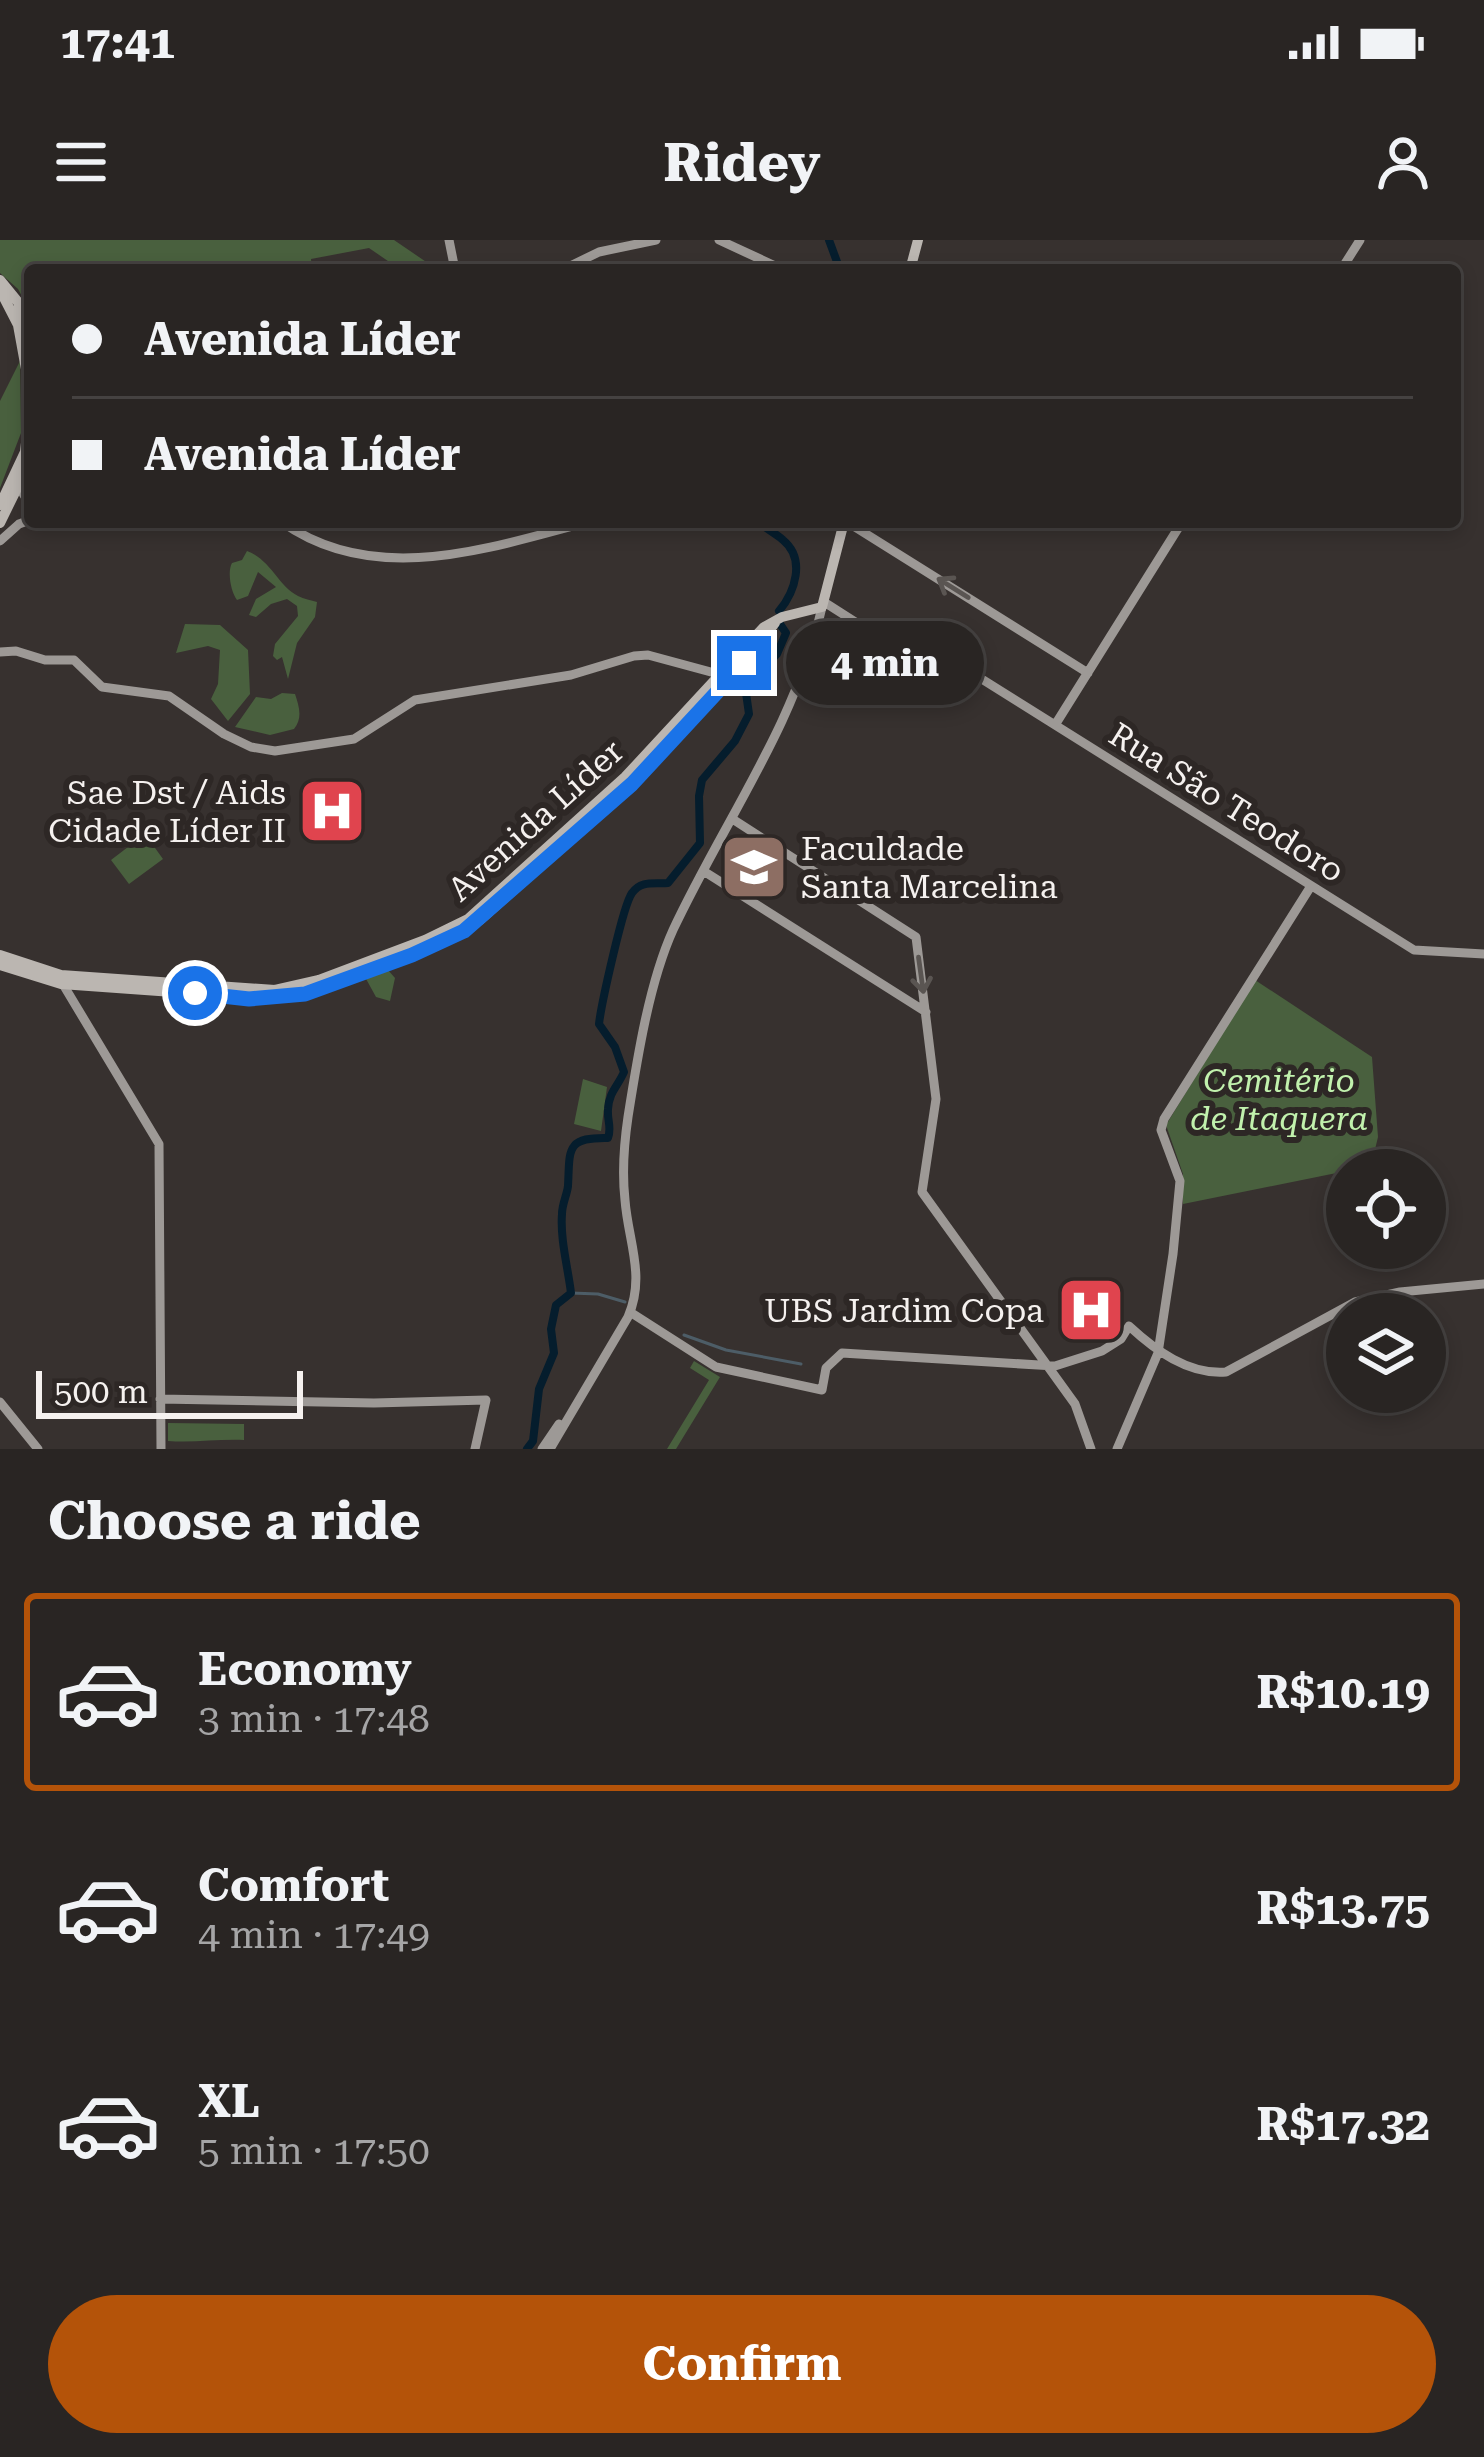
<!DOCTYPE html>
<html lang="en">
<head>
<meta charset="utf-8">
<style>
  :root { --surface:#292523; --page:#312d2b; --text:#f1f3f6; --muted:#a5a5a6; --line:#454241; --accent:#b45309 }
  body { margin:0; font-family:"Roboto Serif",serif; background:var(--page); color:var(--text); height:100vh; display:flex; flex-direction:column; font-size:45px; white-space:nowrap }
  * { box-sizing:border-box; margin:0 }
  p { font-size:39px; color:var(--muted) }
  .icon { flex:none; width:66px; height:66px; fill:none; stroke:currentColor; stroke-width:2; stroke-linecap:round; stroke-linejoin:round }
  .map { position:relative; height:1209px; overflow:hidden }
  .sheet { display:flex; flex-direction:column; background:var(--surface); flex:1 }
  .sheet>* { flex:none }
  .hud { position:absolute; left:24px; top:24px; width:1437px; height:264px; border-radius:12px; box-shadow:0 6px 18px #0003,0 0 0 3px var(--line); display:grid; align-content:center; height:264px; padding:0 48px; background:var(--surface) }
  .tools { position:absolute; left:1326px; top:909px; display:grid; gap:24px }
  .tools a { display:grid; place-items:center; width:120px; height:120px; border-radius:50%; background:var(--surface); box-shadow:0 6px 18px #0003,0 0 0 3px var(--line); font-size:60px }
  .scale { position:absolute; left:36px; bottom:30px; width:267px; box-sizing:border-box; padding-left:12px; border:6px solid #f5f1ef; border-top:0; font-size:33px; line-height:42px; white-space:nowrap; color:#f5f1ef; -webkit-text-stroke:9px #2d2725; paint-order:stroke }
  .end { position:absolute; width:54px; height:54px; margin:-27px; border:15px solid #1a73e8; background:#fff; box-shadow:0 0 0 6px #fff }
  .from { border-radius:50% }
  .bubble { position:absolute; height:84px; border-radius:42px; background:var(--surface); box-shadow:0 6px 18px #0003,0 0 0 3px var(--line); font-size:39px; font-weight:700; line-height:84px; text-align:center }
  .hud b { display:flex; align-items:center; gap:42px; height:114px; font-size:45px }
  .hud b+b { border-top:3px solid var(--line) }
  .hud i { width:30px; height:30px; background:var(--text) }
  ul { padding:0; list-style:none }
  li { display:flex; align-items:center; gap:36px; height:198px; margin:0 24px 18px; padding:0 24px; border:6px solid transparent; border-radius:12px }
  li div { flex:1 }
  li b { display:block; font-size:45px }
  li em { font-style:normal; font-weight:700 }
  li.current { border-color:var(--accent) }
  li>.icon { width:108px; height:108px; stroke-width:1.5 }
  h2 { padding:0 48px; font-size:54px; line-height:144px }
  .cta { display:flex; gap:24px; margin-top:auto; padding:24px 48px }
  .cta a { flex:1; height:138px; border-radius:72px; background:var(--accent); color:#fff; font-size:48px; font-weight:700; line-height:138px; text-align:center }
  .status { display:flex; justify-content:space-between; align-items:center; height:84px; padding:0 60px; background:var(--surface); direction:ltr }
  .status svg { height:33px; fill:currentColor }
  header { display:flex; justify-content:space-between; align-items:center; height:156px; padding:0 48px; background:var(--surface); font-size:54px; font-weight:700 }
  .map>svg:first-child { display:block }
  .green { fill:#49603e }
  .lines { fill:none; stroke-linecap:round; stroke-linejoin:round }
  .stream { stroke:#4d5d67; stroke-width:3 }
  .river { stroke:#051d2d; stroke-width:8 }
  .secondary { stroke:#9d9996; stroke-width:9 }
  .primary { stroke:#bbb6b1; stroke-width:10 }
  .primary-bridge { stroke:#bbb6b1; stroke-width:10 }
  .oneway { stroke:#5a5552 }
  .route { stroke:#1a73e8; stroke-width:15 }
  .labels { text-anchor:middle; stroke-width:12; stroke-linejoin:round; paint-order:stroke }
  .poi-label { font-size:33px; fill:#f5f1ef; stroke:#2d2725; text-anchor:end }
  .street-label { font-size:33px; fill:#f5f1ef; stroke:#2d2725 }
  .park-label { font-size:33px; font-style:italic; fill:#c1f1ad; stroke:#2d2725 }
</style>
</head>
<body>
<div class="status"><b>17:41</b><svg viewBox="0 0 49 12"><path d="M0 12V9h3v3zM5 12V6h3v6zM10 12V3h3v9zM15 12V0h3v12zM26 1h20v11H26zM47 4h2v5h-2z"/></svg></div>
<header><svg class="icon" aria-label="menu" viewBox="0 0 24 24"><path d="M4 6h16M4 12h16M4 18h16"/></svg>Ridey<svg class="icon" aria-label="person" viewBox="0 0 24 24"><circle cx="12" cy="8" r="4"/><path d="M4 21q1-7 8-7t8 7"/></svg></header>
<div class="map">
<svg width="1484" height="1209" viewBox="0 0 1484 1209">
  <rect width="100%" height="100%" fill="#37312f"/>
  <path class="green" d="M 0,0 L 394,0 L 438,30 L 401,30 L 369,8 L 311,19 L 312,30 L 30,30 L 30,71 L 18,49 L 0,33 Z
    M 20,121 L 21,193 L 0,248 L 0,161 Z
    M 247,311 C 271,320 278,346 298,356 C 304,359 311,360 317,362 L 315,377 L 297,403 L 288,439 L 282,417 L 277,420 L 273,416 L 275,404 L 298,376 L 297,366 L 287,359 L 271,364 L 256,377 L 249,375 L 256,359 L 276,347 L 258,332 L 248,356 L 237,360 C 231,352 227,332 232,323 L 242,320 Z
    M 185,384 L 220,385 L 248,410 L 250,454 L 228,481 L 211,459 L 218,444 L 220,410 L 208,406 L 176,413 Z
    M 282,453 L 295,454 C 299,466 303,478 294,489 L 270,495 L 235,487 L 256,457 L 271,459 Z
    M 145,594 L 163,619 L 129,644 L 111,620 Z
    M 388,730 L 395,738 L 390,761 L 376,757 L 365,737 Z
    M 1255,740 L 1372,817 L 1378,897 L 1371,926 L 1183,964 L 1183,934 L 1166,885 Z
    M 583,839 L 607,847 L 601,891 L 574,884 Z
    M 694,1121 L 720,1137 L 676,1209 L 667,1209 L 709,1140 L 690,1128 Z
    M 168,1183 L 244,1184 L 244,1200 C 217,1199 193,1203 168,1201 Z"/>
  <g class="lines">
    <path class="stream" d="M 571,1053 L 598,1054 L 625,1062
      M 684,1095 L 726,1110 L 801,1124"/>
    <path class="river" d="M 829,0 L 840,30
      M 759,282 C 766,289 775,293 783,300 C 806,319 795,352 779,371
      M 527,1209 L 533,1201 L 539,1149 L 554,1113 L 551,1089 L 556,1065 L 571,1053 C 568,1028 560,999 562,974 C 562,964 567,955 568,946 C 570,910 565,897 608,898 C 612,887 607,881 608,869 C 609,852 618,846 624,832 L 615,807 L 599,784 C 601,766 623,665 632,653 C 641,640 654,644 668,643 L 700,603 L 699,556 L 702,540 L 735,501 L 749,474 L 745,446 L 777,414 L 786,393 L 780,384"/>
    <path class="secondary" d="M 449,0 L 455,30
      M 719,0 L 784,30
      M 562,30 L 599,12 L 656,0
      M 1341,30 L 1360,0
      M 18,246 L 30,264
      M 282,282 C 375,348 489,308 588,282
      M 847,282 L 1088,433
      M 0,301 L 19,284 L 30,280
      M 824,362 L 943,438 L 953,421 L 1414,710 L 1484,714
      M 0,412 L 16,411 L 45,420 L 74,420 L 102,447 L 169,456 L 224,494 L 251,507 L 275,511 L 354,499 L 415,460 L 571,435 L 634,416 L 648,415 L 722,435
      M 1055,485 L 1182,282
      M 734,580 L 916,697 L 936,859 L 922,952 L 1075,1164 L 1091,1209
      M 705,632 L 926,772
      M 61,741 L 159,904 L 161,1209
      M 630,1072 L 716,1127 L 822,1150 L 826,1128 L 842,1113 L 1055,1126 L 1102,1111 L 1121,1099 L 1129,1086 C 1155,1110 1188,1135 1226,1132 L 1355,1062 L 1400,1052 L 1484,1044
      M 160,1159 L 374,1163 L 486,1160 L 475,1209
      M 0,1162 L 38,1209
      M 542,1209 L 559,1184
      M 550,1209 L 628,1077 C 646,1036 628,1001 625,960 C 622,933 624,904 628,877 C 637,820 649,743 673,690 C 724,581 795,486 822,367
      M 1117,1209 L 1158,1113 L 1173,1014 L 1180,941 L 1161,890 L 1164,879 L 1311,646"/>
    <path class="primary" d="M 910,30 L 918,0
      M 0,40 L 18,62 L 30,102
      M 0,50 L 18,85 L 30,151
      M 0,265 L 25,212 L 30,166
      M 0,715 L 61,735 L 275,750 L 319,740 L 425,700 L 468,679 L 625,537 L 764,387 L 782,377 L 822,367 L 844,282
      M 0,725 L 61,744 L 271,759 L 317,750 L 438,705 L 480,680 L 631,545 L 744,423 L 775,383"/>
    <path class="primary-bridge" d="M 0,283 L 30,222"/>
  </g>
  <defs><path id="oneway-shaft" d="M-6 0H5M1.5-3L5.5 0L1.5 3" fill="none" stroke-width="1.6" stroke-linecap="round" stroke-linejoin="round" transform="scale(3)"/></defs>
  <g class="oneway">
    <use href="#oneway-shaft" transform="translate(953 348) rotate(-148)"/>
    <use href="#oneway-shaft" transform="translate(921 735) rotate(82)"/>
  </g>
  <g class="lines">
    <path class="route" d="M 195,753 L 249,759 L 305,754 L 412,715 L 464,691 L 632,544 L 744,423"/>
  </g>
  <defs>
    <g id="hospital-square" transform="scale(3.45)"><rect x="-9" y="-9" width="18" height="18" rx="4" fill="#e0444e" stroke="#2d2725"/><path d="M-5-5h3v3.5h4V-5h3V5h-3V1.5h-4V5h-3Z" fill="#fff"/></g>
    <g id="university-square" transform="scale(3.45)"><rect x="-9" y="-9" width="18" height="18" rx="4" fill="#8d6e63" stroke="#2d2725"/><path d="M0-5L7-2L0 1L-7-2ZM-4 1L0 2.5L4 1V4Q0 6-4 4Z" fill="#fff"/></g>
  </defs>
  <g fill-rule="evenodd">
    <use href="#hospital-square" x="332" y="571"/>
    <use href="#university-square" x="754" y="627"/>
    <use href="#hospital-square" x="1091" y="1070"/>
  </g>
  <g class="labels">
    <g class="poi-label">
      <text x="286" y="564">Sae Dst / Aids<tspan x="286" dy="38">Cidade Líder II</tspan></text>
      <text x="801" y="620" text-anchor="start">Faculdade<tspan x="801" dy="38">Santa Marcelina</tspan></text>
      <text x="1044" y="1082">UBS Jardim Copa</text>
    </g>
    <g class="street-label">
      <text transform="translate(1227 562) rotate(32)" y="12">Rua São Teodoro</text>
      <text transform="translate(535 580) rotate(-42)" y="12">Avenida Líder</text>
    </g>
    <g class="park-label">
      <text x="1279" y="852">Cemitério<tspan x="1279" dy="38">de Itaquera</tspan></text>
    </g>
  </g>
</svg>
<div class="tools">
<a><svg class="icon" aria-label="locate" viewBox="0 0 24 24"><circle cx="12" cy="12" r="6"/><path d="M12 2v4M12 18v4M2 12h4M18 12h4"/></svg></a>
<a><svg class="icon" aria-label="layers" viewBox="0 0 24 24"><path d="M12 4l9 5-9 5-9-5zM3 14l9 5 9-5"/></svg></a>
</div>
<div class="scale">500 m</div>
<i class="end from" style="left:195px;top:753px"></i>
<i class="end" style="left:744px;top:423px"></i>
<div class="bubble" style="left:786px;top:381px;width:198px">4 min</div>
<div class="hud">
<b><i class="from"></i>Avenida Líder</b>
<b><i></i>Avenida Líder</b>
</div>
</div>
<section class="sheet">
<h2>Choose a ride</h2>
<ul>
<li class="current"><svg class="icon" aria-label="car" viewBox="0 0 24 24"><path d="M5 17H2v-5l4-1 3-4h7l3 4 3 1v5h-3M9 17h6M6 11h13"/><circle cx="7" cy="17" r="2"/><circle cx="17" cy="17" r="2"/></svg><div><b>Economy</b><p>3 min · 17:48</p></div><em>R$10.19</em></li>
<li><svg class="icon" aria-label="car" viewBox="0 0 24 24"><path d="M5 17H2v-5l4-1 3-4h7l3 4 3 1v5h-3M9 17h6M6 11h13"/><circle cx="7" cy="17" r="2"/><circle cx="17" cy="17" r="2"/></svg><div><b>Comfort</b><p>4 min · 17:49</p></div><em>R$13.75</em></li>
<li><svg class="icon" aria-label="car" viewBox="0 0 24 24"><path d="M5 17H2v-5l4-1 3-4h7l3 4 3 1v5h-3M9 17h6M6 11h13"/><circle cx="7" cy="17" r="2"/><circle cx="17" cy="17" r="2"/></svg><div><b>XL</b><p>5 min · 17:50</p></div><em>R$17.32</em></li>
</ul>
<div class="cta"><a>Confirm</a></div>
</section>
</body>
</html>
